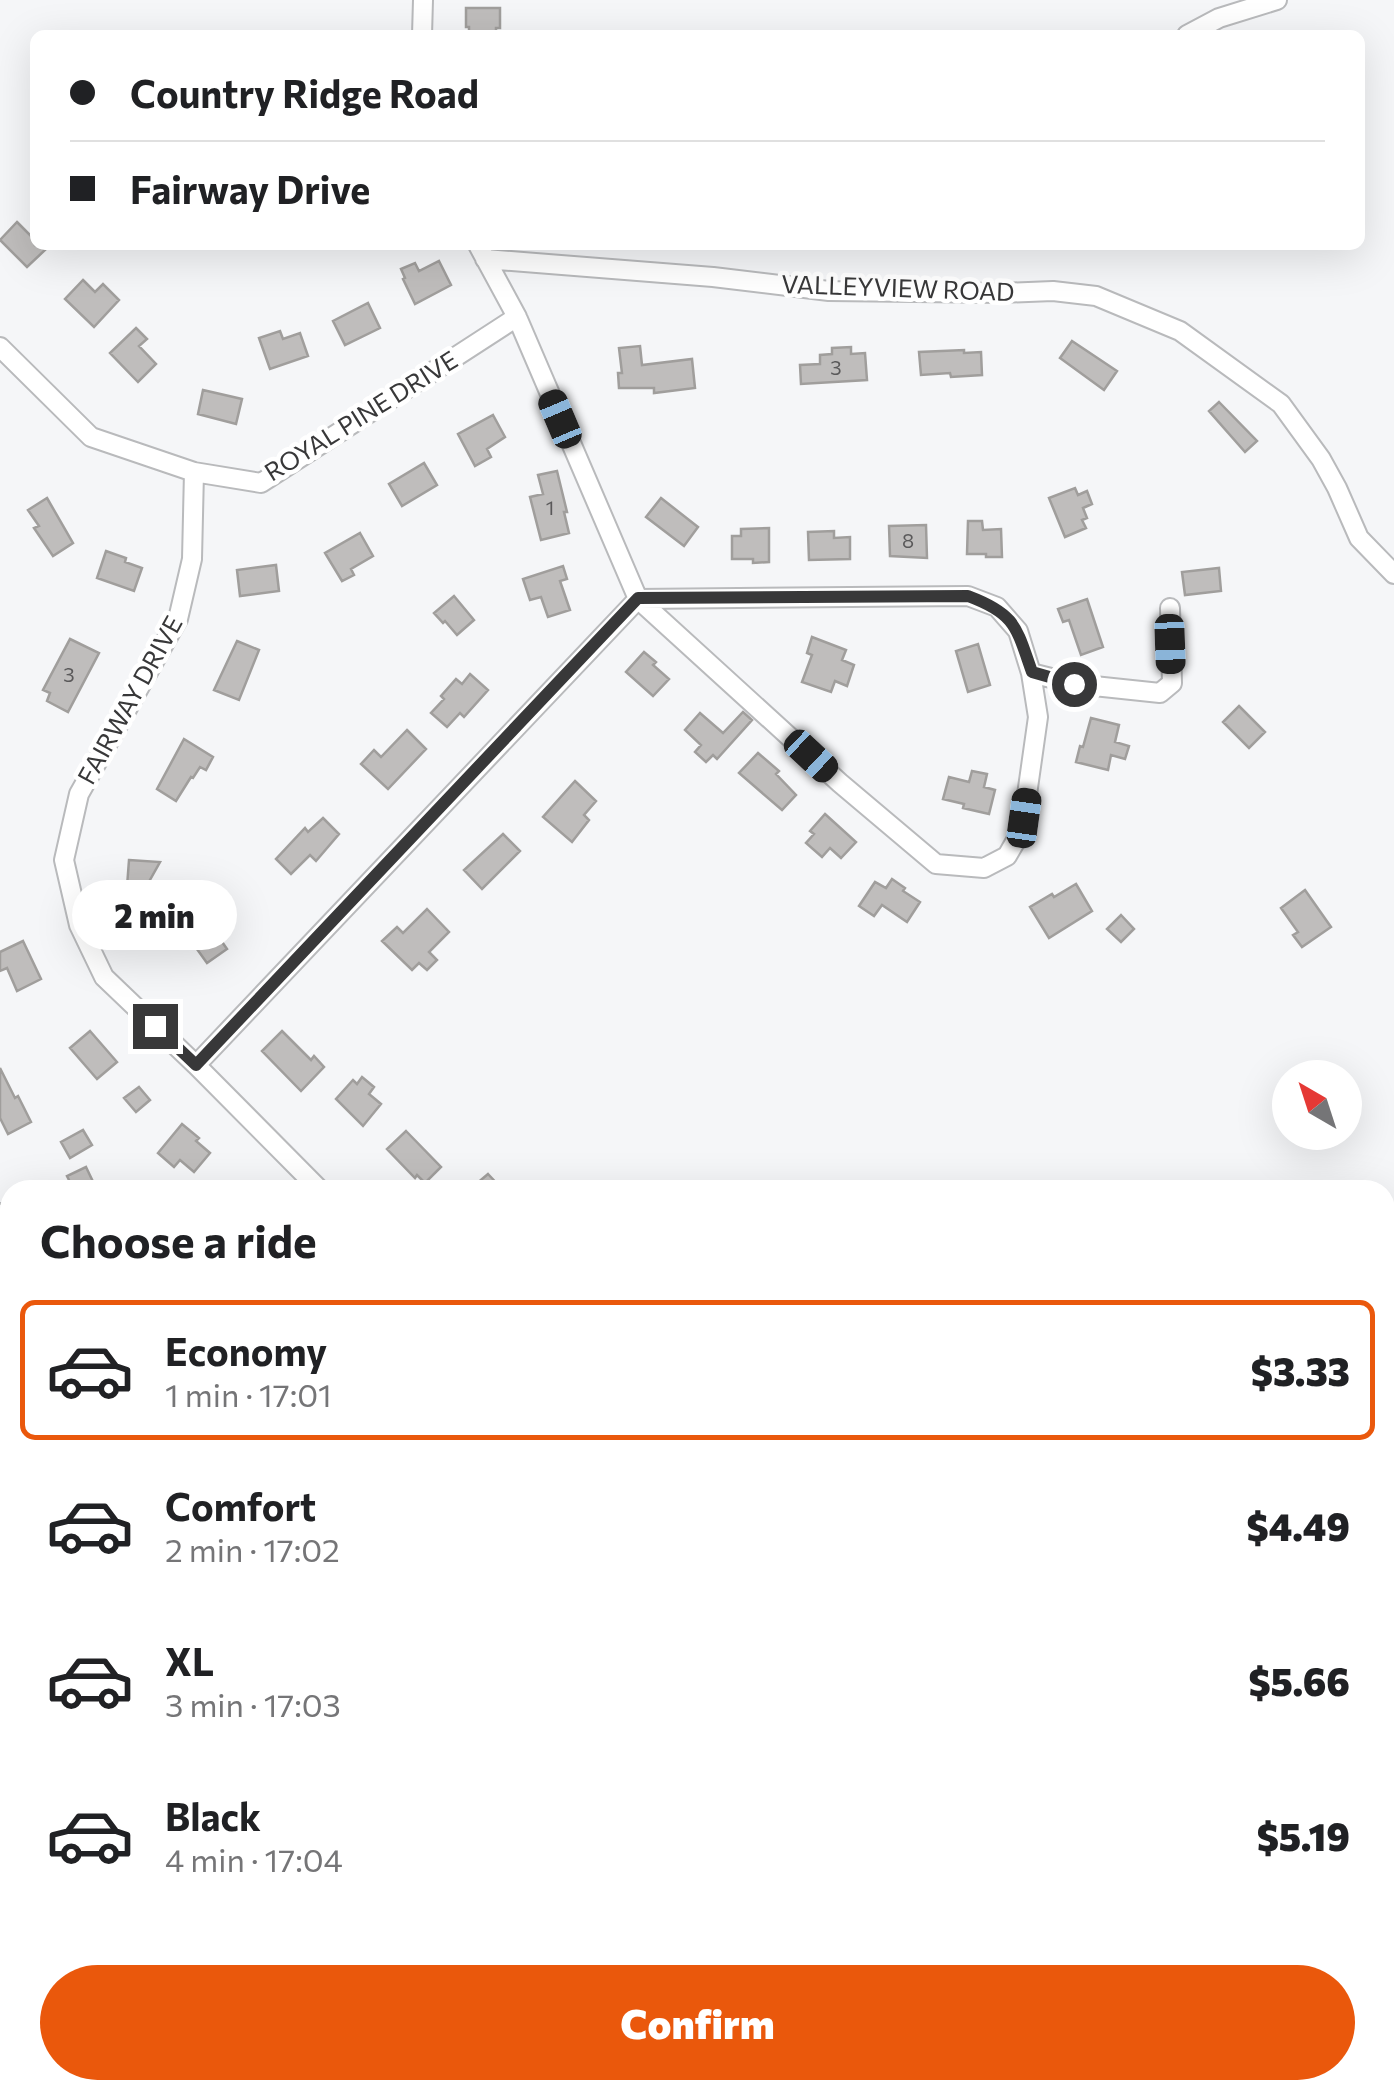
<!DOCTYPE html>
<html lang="en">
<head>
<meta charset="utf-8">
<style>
  :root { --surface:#fff; --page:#f6f6f6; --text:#202124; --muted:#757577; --line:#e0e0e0; --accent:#ea580c }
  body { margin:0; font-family:Commissioner,sans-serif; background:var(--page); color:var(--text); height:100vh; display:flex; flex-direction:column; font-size:38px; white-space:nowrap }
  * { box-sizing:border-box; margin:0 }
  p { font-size:32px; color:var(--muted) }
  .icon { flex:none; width:55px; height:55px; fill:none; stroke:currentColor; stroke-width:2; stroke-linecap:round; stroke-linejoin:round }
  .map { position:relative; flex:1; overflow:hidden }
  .side { position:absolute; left:0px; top:1180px; width:1395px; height:920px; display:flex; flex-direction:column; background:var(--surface); border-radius:30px 30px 0 0; box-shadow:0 10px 40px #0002 }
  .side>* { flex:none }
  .guide { position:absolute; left:30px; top:30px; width:1335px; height:220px; border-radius:15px; box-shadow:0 10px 40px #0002; display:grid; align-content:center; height:220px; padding:0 40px; background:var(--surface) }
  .needle { width:65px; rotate:321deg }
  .tools { position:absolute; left:1272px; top:1060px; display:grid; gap:20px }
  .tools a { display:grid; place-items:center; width:90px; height:90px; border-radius:50%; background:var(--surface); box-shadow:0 10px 40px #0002; font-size:50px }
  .end { position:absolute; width:45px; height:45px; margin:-22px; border:12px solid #383839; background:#fff; box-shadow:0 0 0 5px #fff }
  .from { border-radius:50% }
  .bubble { position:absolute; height:70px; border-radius:35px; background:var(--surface); box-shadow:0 10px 40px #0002; font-size:32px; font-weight:800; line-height:70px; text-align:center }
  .car { position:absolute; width:30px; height:60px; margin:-30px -15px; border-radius:12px; box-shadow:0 0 8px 2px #0007; background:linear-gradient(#222 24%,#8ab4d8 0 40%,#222 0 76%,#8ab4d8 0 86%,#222 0) }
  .guide b { display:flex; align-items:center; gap:35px; height:95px; font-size:38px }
  .guide b+b { border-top:2px solid var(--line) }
  .guide i { width:25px; height:25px; background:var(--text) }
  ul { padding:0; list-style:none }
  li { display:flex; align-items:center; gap:30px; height:140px; margin:0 20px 15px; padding:0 20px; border:5px solid transparent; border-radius:15px }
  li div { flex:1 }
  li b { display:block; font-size:38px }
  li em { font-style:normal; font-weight:800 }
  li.current { border-color:var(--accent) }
  li>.icon { width:90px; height:90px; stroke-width:1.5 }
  h2 { padding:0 40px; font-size:45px; line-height:120px }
  .primary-button { display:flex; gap:20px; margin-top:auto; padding:20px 40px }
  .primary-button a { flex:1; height:115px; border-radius:60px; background:var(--accent); color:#fff; font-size:40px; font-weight:800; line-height:115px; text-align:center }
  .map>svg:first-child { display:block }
  .building { fill:#bfbdbc; stroke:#a09e9c; stroke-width:2.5 }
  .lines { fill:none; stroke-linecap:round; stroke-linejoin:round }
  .minor-casing { stroke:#b9babc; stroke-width:22 }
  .major-casing { stroke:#b9babc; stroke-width:28 }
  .minor { stroke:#fff; stroke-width:18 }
  .major { stroke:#fff; stroke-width:22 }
  .route { stroke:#383839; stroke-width:12 }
  .labels { text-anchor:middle; stroke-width:9; stroke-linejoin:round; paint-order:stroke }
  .number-label { font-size:20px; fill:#5a595a }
  .street-label { font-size:25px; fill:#383839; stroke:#fff }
</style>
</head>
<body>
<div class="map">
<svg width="1394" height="2100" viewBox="0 0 1394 2100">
  <rect width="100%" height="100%" fill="#f5f6f8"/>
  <path class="building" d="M 466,8 L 500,8 L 500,28 L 496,28 L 496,35 L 469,35 L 469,27 L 466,27 Z
    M 17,222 L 35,240 L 35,245 L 40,245 L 45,250 L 27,267 L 0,240 Z
    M 439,261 L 451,285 L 415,304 L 403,279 L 405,278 L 401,269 L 415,263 L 419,271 Z
    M 83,280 L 95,292 L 103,284 L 119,300 L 94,327 L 65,299 Z
    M 368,303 L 380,328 L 345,345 L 333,321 Z
    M 136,328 L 147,339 L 139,346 L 156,364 L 138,382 L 110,353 Z
    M 280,331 L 283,339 L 300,333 L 308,356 L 270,369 L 259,338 Z
    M 1072,341 L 1117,371 L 1104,390 L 1060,358 Z
    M 640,346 L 642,365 L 692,359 L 695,388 L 654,393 L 654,388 L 619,388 L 618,373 L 622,373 L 619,348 Z
    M 851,347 L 851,354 L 865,353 L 867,380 L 801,384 L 800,365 L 820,364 L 820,355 L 832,354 L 832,348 Z
    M 964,350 L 964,353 L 981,352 L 982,375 L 951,377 L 950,373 L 921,375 L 919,352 Z
    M 203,390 L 242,399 L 236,424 L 198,414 Z
    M 1219,402 L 1257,441 L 1245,452 L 1209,411 Z
    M 493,415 L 505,437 L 487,449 L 491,457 L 475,466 L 458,434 Z
    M 424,463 L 437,485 L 402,506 L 389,484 Z
    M 557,471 L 567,512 L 564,512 L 569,533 L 541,540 L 530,497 L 543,494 L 538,475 Z
    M 1075,488 L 1078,495 L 1087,491 L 1092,504 L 1083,508 L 1087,518 L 1082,520 L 1086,528 L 1065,537 L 1049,498 Z
    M 47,498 L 73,543 L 53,556 L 34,528 L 39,526 L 28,510 Z
    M 661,498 L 698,527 L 684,546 L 646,517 Z
    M 968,521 L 982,521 L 983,530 L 1001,529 L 1002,557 L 986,557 L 986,554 L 967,554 Z
    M 926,525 L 927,558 L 890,556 L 889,526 Z
    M 769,528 L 769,562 L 753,563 L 753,559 L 732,559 L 732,536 L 741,536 L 741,529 Z
    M 834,531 L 834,538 L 850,537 L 850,559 L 809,560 L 808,532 Z
    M 360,533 L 373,556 L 351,569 L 354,575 L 342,581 L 325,553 Z
    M 106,551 L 126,558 L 125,562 L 142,568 L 134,591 L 97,578 Z
    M 276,565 L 279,591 L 240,596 L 237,570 Z
    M 563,566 L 567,579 L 560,581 L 570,610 L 548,617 L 541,597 L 530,600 L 523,579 Z
    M 1219,568 L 1221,591 L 1185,595 L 1182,572 Z
    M 454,596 L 474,620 L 457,635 L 445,621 L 443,623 L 434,613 Z
    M 1087,599 L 1103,647 L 1081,655 L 1069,620 L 1063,622 L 1058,609 Z
    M 812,637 L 846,650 L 842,660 L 854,665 L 847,686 L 835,681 L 831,692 L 802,682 L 812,655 L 807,653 Z
    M 70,639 L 99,653 L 68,712 L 47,701 L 50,693 L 43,690 Z
    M 237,641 L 259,650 L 239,700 L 214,690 Z
    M 978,644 L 990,685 L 968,692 L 956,651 Z
    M 644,652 L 656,662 L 653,665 L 669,679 L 653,696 L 626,672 Z
    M 470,674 L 488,690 L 464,717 L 460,713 L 447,727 L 431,713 L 444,699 L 441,696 L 456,679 L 462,684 Z
    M 1239,706 L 1265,732 L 1249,748 L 1223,722 Z
    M 743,712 L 752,720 L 717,759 L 713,755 L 706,762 L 695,752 L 701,745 L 685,730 L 700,713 L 723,733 Z
    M 1091,718 L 1119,725 L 1115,742 L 1129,746 L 1125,759 L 1111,755 L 1108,770 L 1076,762 L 1080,746 L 1083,747 Z
    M 407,730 L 426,749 L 388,789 L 361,764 L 374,750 L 381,757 Z
    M 184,739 L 213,757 L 206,770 L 200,767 L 193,778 L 191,777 L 176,801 L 157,789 Z
    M 758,753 L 779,771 L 776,774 L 796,795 L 782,810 L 739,773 Z
    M 972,771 L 987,774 L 984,787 L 995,790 L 989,814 L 963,808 L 964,804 L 943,799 L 949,777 L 969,782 Z
    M 575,781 L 596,801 L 584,815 L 589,820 L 572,842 L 543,817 Z
    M 825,814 L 856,842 L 841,858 L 830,848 L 822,857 L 806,843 L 814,834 L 810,831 Z
    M 323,818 L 339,834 L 316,861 L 310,855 L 291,874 L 276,859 L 305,828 L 308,832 Z
    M 503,834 L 520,851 L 482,889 L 464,870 Z
    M 129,860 L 160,862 L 146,887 L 151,888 L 152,901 L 126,900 Z
    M 892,879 L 905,888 L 903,891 L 920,902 L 907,922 L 882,905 L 874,916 L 859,906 L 875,882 L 886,888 Z
    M 1076,884 L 1092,911 L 1049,938 L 1030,907 L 1052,894 L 1054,897 Z
    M 1305,890 L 1331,927 L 1302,947 L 1293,935 L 1298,932 L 1281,908 Z
    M 427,909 L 449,932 L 429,952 L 437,960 L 427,970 L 419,963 L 412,970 L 382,941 L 397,927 L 403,933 Z
    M 1121,915 L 1134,929 L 1121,942 L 1107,929 Z
    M 204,916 L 227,949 L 207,963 L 184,931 Z
    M 23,941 L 41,979 L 17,991 L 7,968 L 0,971 L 0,952 Z
    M 90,1031 L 117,1062 L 97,1079 L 70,1048 Z
    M 282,1031 L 311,1060 L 314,1056 L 324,1067 L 301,1091 L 262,1051 Z
    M 0,1068 L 15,1098 L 18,1096 L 31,1122 L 8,1134 L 0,1118 Z
    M 362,1077 L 374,1087 L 369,1094 L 381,1104 L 363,1126 L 336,1099 L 353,1080 L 357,1084 Z
    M 139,1087 L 150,1100 L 136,1112 L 124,1098 Z
    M 182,1124 L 199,1138 L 196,1141 L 210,1153 L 194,1172 L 180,1160 L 174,1167 L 158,1153 Z
    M 83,1130 L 92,1145 L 70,1158 L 61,1142 Z
    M 406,1131 L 441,1167 L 425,1183 L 417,1175 L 415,1178 L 387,1149 Z
    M 86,1167 L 97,1190 L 74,1190 L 67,1176 Z
    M 488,1174 L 503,1190 L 469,1190 Z"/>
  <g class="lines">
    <g class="minor-casing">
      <path id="minor" d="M 422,35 L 423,0
        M 1187,35 L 1219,18 L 1277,0
        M 485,259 L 713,277 L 829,291 L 1001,293 L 1053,291 L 1096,296 L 1180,331 L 1281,404 L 1321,459 L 1337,488 L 1359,538 L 1394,574
        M 0,347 L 91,437 L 194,472 L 261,483 L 517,317
        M 194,472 L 192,559 L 178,619 L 79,794 L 64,860 L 79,925 L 104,977 L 196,1065 L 320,1190
        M 968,596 L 997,607 L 1018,631 L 1031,673 L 1038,717 L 1022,830 L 1007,856 L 984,868 L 936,864 L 840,783 L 638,599 Z
        M 1031,673 L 1075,684 L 1160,693 L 1172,683 L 1170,608
        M 196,1065 L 638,599 L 517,317 L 478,245
        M 0,1298 L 10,1298
        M 1385,1800 L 1394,1791
        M 1385,1878 L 1394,1889
        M 0,2041 L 10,2038
        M 582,2100 L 587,2090"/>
    </g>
    <g class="major-casing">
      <path id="major" d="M 0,1216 L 10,1236
        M 195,2090 L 195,2100"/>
    </g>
    <use href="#minor" class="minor"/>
    <use href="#major" class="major"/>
  </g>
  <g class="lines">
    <path class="route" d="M 155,1026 L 196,1065 L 638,598 L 968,596 C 1016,614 1016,627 1032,672 L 1074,684"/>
  </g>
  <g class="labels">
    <g class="number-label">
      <text x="836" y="375">3</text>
      <text x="550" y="515">1</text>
      <text x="908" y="548">8</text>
      <text x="69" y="682">3</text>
    </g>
    <g class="street-label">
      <text transform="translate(898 288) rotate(2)" y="9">VALLEYVIEW ROAD</text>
      <text transform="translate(361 416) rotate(-32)" y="9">ROYAL PINE DRIVE</text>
      <text transform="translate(130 700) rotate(-61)" y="9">FAIRWAY DRIVE</text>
    </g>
  </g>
</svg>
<div class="tools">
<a><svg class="needle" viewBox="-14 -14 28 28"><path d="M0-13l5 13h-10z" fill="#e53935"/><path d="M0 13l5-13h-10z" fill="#757577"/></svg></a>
</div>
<i class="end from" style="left:1074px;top:684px"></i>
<i class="end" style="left:155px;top:1026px"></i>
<div class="bubble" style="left:72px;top:880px;width:165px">2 min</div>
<i class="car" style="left:560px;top:419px;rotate:337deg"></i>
<i class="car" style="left:1170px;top:644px;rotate:178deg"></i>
<i class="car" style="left:811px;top:756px;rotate:133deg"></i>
<i class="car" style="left:1024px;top:818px;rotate:8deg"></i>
<div class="guide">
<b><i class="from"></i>Country Ridge Road</b>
<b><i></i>Fairway Drive</b>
</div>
<section class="side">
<h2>Choose a ride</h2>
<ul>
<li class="current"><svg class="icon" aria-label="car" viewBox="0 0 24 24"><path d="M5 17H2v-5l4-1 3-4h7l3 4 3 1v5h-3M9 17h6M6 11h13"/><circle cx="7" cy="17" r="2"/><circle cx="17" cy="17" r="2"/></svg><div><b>Economy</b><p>1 min · 17:01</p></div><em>$3.33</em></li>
<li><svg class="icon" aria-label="car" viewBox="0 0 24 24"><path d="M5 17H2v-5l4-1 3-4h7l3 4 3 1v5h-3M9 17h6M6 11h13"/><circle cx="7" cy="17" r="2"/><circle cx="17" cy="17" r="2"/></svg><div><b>Comfort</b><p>2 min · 17:02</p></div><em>$4.49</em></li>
<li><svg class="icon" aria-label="car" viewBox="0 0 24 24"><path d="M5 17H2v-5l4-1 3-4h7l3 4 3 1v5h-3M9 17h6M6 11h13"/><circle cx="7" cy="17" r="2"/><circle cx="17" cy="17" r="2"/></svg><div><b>XL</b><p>3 min · 17:03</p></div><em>$5.66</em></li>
<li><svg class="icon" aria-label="car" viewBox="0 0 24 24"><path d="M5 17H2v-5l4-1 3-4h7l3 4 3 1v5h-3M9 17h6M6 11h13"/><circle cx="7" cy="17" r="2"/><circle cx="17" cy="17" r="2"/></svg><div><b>Black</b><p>4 min · 17:04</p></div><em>$5.19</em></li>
</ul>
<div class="primary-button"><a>Confirm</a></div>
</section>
</div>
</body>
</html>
